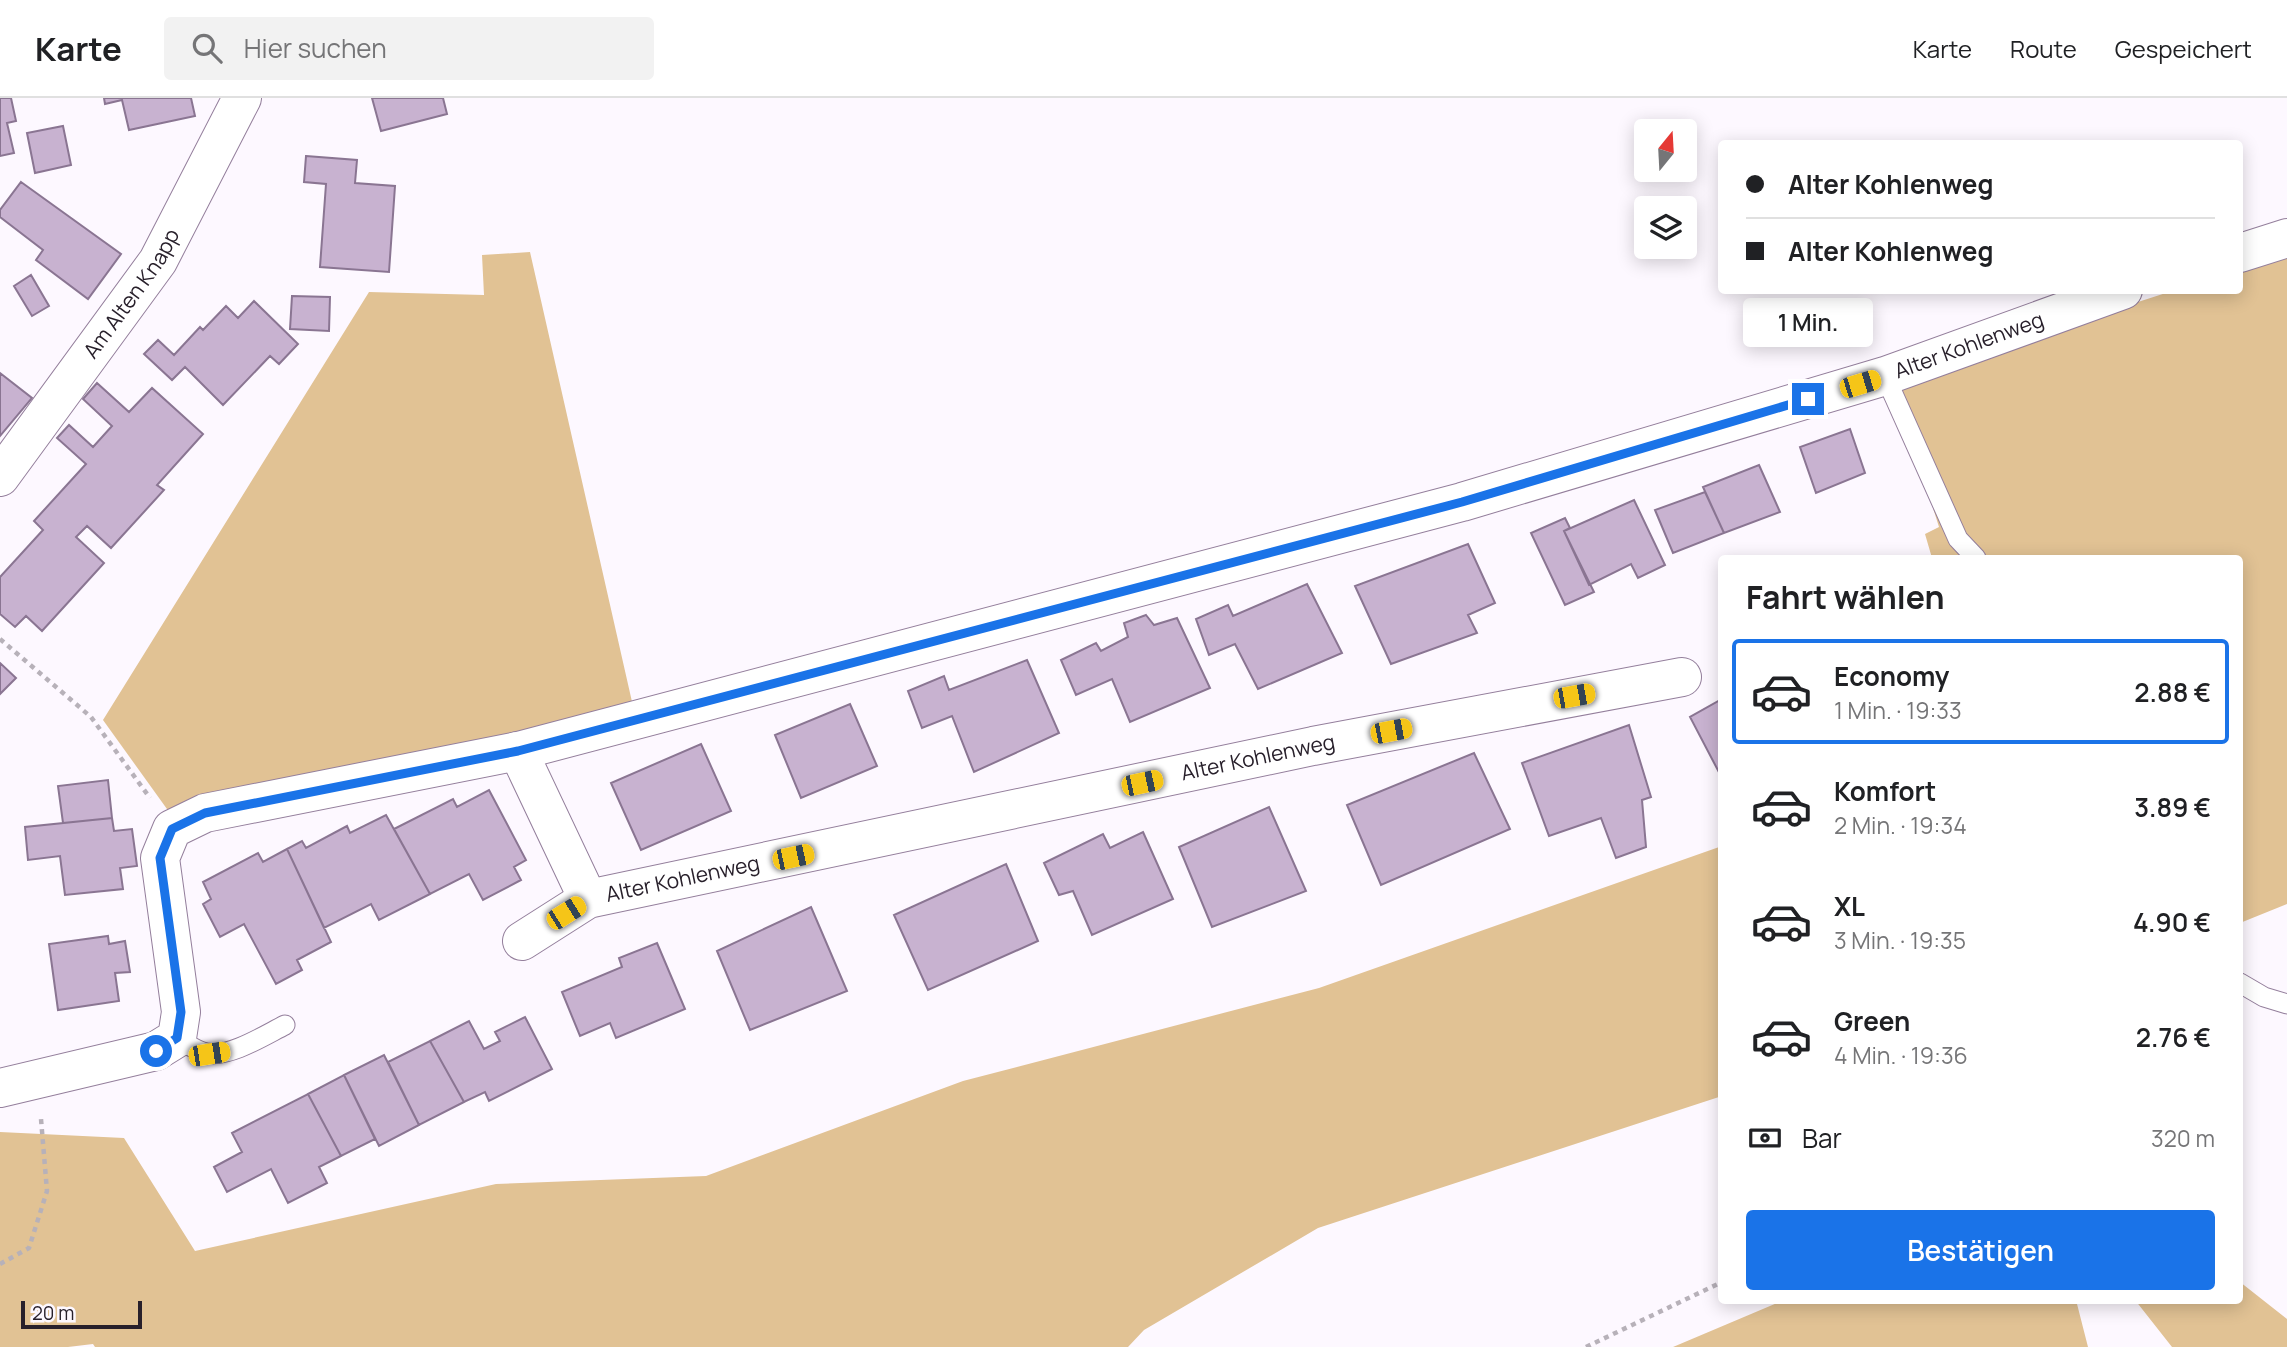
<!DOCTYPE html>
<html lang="de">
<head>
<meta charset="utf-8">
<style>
  :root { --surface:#fff; --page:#f2f2f2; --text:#202124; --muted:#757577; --line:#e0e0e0; --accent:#1a73e8 }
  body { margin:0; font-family:Manrope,sans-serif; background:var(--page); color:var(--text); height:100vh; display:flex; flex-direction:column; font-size:26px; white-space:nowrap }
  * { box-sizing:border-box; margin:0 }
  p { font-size:23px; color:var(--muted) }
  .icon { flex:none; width:38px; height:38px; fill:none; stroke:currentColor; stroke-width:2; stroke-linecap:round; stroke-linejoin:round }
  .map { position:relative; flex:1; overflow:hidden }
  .panel { position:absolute; left:1718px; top:457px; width:525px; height:749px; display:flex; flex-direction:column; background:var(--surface); border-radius:7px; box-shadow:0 4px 18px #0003 }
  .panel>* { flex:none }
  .guide { position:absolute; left:1718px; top:42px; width:525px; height:154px; border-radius:7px; box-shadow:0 4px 18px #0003; display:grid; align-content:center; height:154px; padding:0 28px; background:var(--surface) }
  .needle { width:46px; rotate:18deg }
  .controls { position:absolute; left:1634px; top:21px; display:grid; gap:14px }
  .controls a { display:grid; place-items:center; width:63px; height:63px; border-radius:7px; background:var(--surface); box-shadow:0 4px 18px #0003; font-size:35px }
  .scale { position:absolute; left:21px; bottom:18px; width:121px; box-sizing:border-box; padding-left:7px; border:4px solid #28202b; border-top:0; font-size:19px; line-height:24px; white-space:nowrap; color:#28202b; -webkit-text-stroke:5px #fdf8ff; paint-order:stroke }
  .end { position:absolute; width:32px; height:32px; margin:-16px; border:9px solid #1a73e8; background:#fff; box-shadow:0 0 0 4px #fff }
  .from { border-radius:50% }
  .bubble { position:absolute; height:49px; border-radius:7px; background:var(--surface); box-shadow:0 4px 18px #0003; font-size:23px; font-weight:600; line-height:49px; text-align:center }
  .car { position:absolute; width:21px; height:42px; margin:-21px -10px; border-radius:9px; box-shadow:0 0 5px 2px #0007; background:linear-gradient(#f5c518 24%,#345 0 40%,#f5c518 0 76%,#345 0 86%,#f5c518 0) }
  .guide b { display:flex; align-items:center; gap:24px; height:66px; font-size:26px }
  .guide b+b { border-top:2px solid var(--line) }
  .guide i { width:18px; height:18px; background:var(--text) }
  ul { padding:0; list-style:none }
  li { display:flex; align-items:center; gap:21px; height:105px; margin:0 14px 10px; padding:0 14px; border:4px solid transparent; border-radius:7px }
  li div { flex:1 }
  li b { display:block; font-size:26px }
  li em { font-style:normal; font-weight:600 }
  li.on { border-color:var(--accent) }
  li>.icon { width:63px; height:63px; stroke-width:1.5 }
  h2 { padding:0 28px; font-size:32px; line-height:84px }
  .pay { display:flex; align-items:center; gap:18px; height:77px; padding:0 28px; font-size:26px }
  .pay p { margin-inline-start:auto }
  .cta { display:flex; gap:14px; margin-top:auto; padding:14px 28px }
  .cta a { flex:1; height:80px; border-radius:7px; background:var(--accent); color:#fff; font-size:28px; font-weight:600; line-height:80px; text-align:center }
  header { display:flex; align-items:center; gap:42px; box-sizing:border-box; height:98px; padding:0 35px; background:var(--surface); border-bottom:2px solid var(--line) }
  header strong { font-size:33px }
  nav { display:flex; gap:38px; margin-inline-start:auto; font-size:24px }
  .search { width:490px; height:63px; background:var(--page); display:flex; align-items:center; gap:18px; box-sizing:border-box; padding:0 24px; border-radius:7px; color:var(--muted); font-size:26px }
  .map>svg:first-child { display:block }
  .green { fill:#e1c294 }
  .building { fill:#c8b2d0; stroke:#8a7592; stroke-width:2 }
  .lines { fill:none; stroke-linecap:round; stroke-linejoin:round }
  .service-casing { stroke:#947f9c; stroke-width:21 }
  .minor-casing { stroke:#947f9c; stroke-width:40 }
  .path { stroke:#b7b1b9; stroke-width:4.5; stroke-dasharray:5 5; stroke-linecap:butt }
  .service { stroke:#fff; stroke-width:19 }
  .minor { stroke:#fff; stroke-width:38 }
  .route { stroke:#1a73e8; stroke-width:9 }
  .labels { text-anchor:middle; stroke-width:6; stroke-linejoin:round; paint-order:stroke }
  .street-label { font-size:21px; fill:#28202b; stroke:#fdf8ff }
</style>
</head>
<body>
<header>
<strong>Karte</strong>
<div class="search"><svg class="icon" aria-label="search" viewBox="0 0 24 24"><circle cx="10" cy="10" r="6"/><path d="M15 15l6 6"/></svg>Hier suchen</div>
<nav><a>Karte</a><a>Route</a><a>Gespeichert</a></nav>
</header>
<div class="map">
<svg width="2287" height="1249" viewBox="0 0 2287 1249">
  <rect width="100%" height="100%" fill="#fdf8ff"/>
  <path class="green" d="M 530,154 L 635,617 L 172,718 L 103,622 L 369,194 L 484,197 L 482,157 Z
    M 2287,158 L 2287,806 L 2240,825 L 2240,460 L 1932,460 L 1925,436 L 1939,429 L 1893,283 L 2172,193 L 2240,192 L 2240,172 Z
    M 1722,748 L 1722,998 L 1318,1130 L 1144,1232 L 1128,1249 L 95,1249 L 93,1246 L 68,1249 L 0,1249 L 0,1034 L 124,1040 L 195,1153 L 496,1086 L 706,1078 L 963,983 L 1319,890 Z
    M 2240,1184 L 2287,1221 L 2287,1249 L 2172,1249 L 2135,1202 L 2240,1202 Z
    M 1784,1202 L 2076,1202 L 2088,1249 L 1673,1249 Z"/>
  <path class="building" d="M 0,0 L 11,0 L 16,23 L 7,25 L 14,55 L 0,58 Z
    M 104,0 L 191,0 L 195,18 L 129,32 L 122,2 L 105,6 Z
    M 372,0 L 443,0 L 447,16 L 381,33 Z
    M 63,28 L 71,67 L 35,75 L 27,35 Z
    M 306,58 L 357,62 L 355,85 L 395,88 L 389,174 L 320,169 L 326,86 L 304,84 Z
    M 21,84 L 121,156 L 88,201 L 36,162 L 43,152 L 0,119 L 0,112 Z
    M 31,177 L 49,208 L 32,218 L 14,188 Z
    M 292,198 L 330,199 L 329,233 L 290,231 Z
    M 254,203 L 298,246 L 279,266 L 270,258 L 223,307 L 185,269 L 172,282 L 144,256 L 158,242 L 174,257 L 200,229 L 203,232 L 226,208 L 238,220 Z
    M 0,275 L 32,300 L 0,338 Z
    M 97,285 L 129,314 L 152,290 L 203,336 L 157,387 L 164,392 L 111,450 L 87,428 L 76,439 L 104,465 L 42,533 L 26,518 L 15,529 L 0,516 L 0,479 L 43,432 L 34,423 L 86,366 L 57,340 L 69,327 L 93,349 L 112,328 L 83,301 Z
    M 1850,331 L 1865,375 L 1816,395 L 1800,349 Z
    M 1759,367 L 1780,414 L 1724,435 L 1703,389 Z
    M 1705,394 L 1724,435 L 1673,455 L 1655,412 Z
    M 1634,402 L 1665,467 L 1638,480 L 1631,466 L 1589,487 L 1564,433 Z
    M 1565,420 L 1570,430 L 1564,433 L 1594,494 L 1565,507 L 1531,435 Z
    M 1468,446 L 1495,505 L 1468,517 L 1477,535 L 1391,566 L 1355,488 Z
    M 1307,486 L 1342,555 L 1258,591 L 1235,546 L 1209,557 L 1196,521 L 1228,507 L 1233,518 Z
    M 1146,517 L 1154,527 L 1177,520 L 1210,590 L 1130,624 L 1112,581 L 1076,597 L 1061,562 L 1096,545 L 1101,553 L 1128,539 L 1124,525 Z
    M 1027,562 L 1059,635 L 974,674 L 952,618 L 922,630 L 908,593 L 944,578 L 949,592 Z
    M 0,565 L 16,580 L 0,596 Z
    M 1722,601 L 1722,680 L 1690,619 Z
    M 850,606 L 877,668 L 801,700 L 775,637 Z
    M 1629,627 L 1651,699 L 1642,702 L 1646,749 L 1616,760 L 1601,720 L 1549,738 L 1522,665 Z
    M 701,646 L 731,713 L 641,752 L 611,685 Z
    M 1474,655 L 1510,731 L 1381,787 L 1347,707 Z
    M 108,682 L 112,720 L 63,725 L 58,688 Z
    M 489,692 L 526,762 L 514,769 L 521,782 L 483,802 L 469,776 L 430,796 L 394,731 L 453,701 L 457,709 Z
    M 1269,709 L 1306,793 L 1212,829 L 1179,749 Z
    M 386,717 L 430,796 L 379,822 L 371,806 L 324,830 L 287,751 L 302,743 L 306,750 L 347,728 L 350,735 Z
    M 112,720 L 114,733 L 132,731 L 137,768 L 120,770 L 123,791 L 65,797 L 60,758 L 28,762 L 25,729 Z
    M 1143,734 L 1173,801 L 1092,837 L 1073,793 L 1059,797 L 1044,765 L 1103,736 L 1110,750 Z
    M 287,751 L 331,844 L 297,862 L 302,872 L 276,886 L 244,826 L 220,839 L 203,806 L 211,801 L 203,784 L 258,755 L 263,764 Z
    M 1006,766 L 1038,843 L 928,892 L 894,817 Z
    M 811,809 L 847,893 L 750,932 L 717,853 Z
    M 108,838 L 109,846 L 125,843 L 130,874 L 115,875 L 119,903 L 58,912 L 49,846 Z
    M 657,845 L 685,911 L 616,940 L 610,925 L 580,938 L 562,894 L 622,869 L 619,860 Z
    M 525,919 L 552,971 L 489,1003 L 485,994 L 464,1004 L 430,943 L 469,923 L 484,951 L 500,943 L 495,934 Z
    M 430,943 L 464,1004 L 419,1027 L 388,964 Z
    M 384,957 L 419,1027 L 379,1048 L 344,977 Z
    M 344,977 L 375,1041 L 341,1058 L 308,996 Z
    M 308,996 L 341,1058 L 319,1069 L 327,1085 L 288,1105 L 271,1071 L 227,1094 L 214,1069 L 242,1054 L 232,1035 Z"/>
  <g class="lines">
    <g class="service-casing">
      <path id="service" d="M 1885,278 L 1958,441 L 1976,460
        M 2240,885 L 2264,899 L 2287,906
        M 177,940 C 187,946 196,953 207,955 C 229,960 265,937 285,927"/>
    </g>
    <g class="minor-casing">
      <g id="minor">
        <path d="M 2240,155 L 2287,140"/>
        <path id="s1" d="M 0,379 L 158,163 L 242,0"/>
        <path d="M 518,653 L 588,801"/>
        <path id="s2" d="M 522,843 L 588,801 L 1313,648 L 1682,579"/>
        <path id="s3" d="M 0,990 L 156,953 L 177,940 L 181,914 L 160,760 L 172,731 L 205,715 L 518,653 L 1462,404 L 1885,278 L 2123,192"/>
      </g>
    </g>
    <path class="path" d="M 0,541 L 91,619 L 150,700
      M 0,1166 L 29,1150 L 47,1093 L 41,1021
      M 1586,1249 L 1722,1184"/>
    <use href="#service" class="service"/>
    <use href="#minor" class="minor"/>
  </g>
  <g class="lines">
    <path class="route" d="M 156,953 L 177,940 L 181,914 L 160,760 L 172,731 L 205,715 L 518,653 L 1462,404 L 1808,301"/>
  </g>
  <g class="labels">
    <g class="street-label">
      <text dy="7" stroke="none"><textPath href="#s1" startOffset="226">Am Alten Knapp</textPath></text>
      <text dy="7" stroke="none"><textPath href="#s3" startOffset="2261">Alter Kohlenweg</textPath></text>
      <text dy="7" stroke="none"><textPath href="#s2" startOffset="763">Alter Kohlenweg</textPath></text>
      <text dy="7" stroke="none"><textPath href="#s2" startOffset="175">Alter Kohlenweg</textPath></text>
    </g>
  </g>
</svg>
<div class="controls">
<a><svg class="needle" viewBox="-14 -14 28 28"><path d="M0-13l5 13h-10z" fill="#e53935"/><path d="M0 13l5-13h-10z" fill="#757577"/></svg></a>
<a><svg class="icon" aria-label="layers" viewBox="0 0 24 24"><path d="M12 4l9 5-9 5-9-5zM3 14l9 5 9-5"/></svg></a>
</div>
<div class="scale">20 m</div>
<i class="end from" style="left:156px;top:953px"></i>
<i class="end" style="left:1808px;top:301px"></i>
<div class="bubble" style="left:1743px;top:200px;width:130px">1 Min.</div>
<i class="car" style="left:1860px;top:286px;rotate:73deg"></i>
<i class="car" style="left:1574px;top:598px;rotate:80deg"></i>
<i class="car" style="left:1391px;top:633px;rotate:79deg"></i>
<i class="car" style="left:1142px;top:685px;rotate:78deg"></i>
<i class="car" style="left:793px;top:759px;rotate:78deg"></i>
<i class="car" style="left:566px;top:815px;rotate:58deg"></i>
<i class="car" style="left:209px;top:956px;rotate:81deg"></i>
<div class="guide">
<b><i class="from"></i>Alter Kohlenweg</b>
<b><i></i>Alter Kohlenweg</b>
</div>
<section class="panel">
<h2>Fahrt wählen</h2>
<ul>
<li class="on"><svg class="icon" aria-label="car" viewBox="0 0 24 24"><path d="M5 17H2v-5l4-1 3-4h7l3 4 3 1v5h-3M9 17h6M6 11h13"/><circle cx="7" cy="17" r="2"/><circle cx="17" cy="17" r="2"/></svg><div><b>Economy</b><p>1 Min. · 19:33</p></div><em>2.88 €</em></li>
<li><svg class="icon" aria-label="car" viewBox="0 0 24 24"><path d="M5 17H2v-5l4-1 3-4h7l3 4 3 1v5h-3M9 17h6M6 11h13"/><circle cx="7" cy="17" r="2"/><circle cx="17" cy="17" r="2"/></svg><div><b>Komfort</b><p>2 Min. · 19:34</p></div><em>3.89 €</em></li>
<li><svg class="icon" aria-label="car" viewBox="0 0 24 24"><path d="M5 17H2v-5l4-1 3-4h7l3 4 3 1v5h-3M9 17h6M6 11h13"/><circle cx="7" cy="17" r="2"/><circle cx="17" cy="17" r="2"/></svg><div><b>XL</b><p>3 Min. · 19:35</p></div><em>4.90 €</em></li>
<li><svg class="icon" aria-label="car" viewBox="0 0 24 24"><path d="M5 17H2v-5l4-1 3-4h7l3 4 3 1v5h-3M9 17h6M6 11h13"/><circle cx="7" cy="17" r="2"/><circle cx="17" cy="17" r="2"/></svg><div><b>Green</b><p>4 Min. · 19:36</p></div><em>2.76 €</em></li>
</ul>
<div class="pay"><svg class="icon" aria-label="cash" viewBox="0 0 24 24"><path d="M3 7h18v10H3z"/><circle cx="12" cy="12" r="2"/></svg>Bar<p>320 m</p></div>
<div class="cta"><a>Bestätigen</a></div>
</section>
</div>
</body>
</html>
